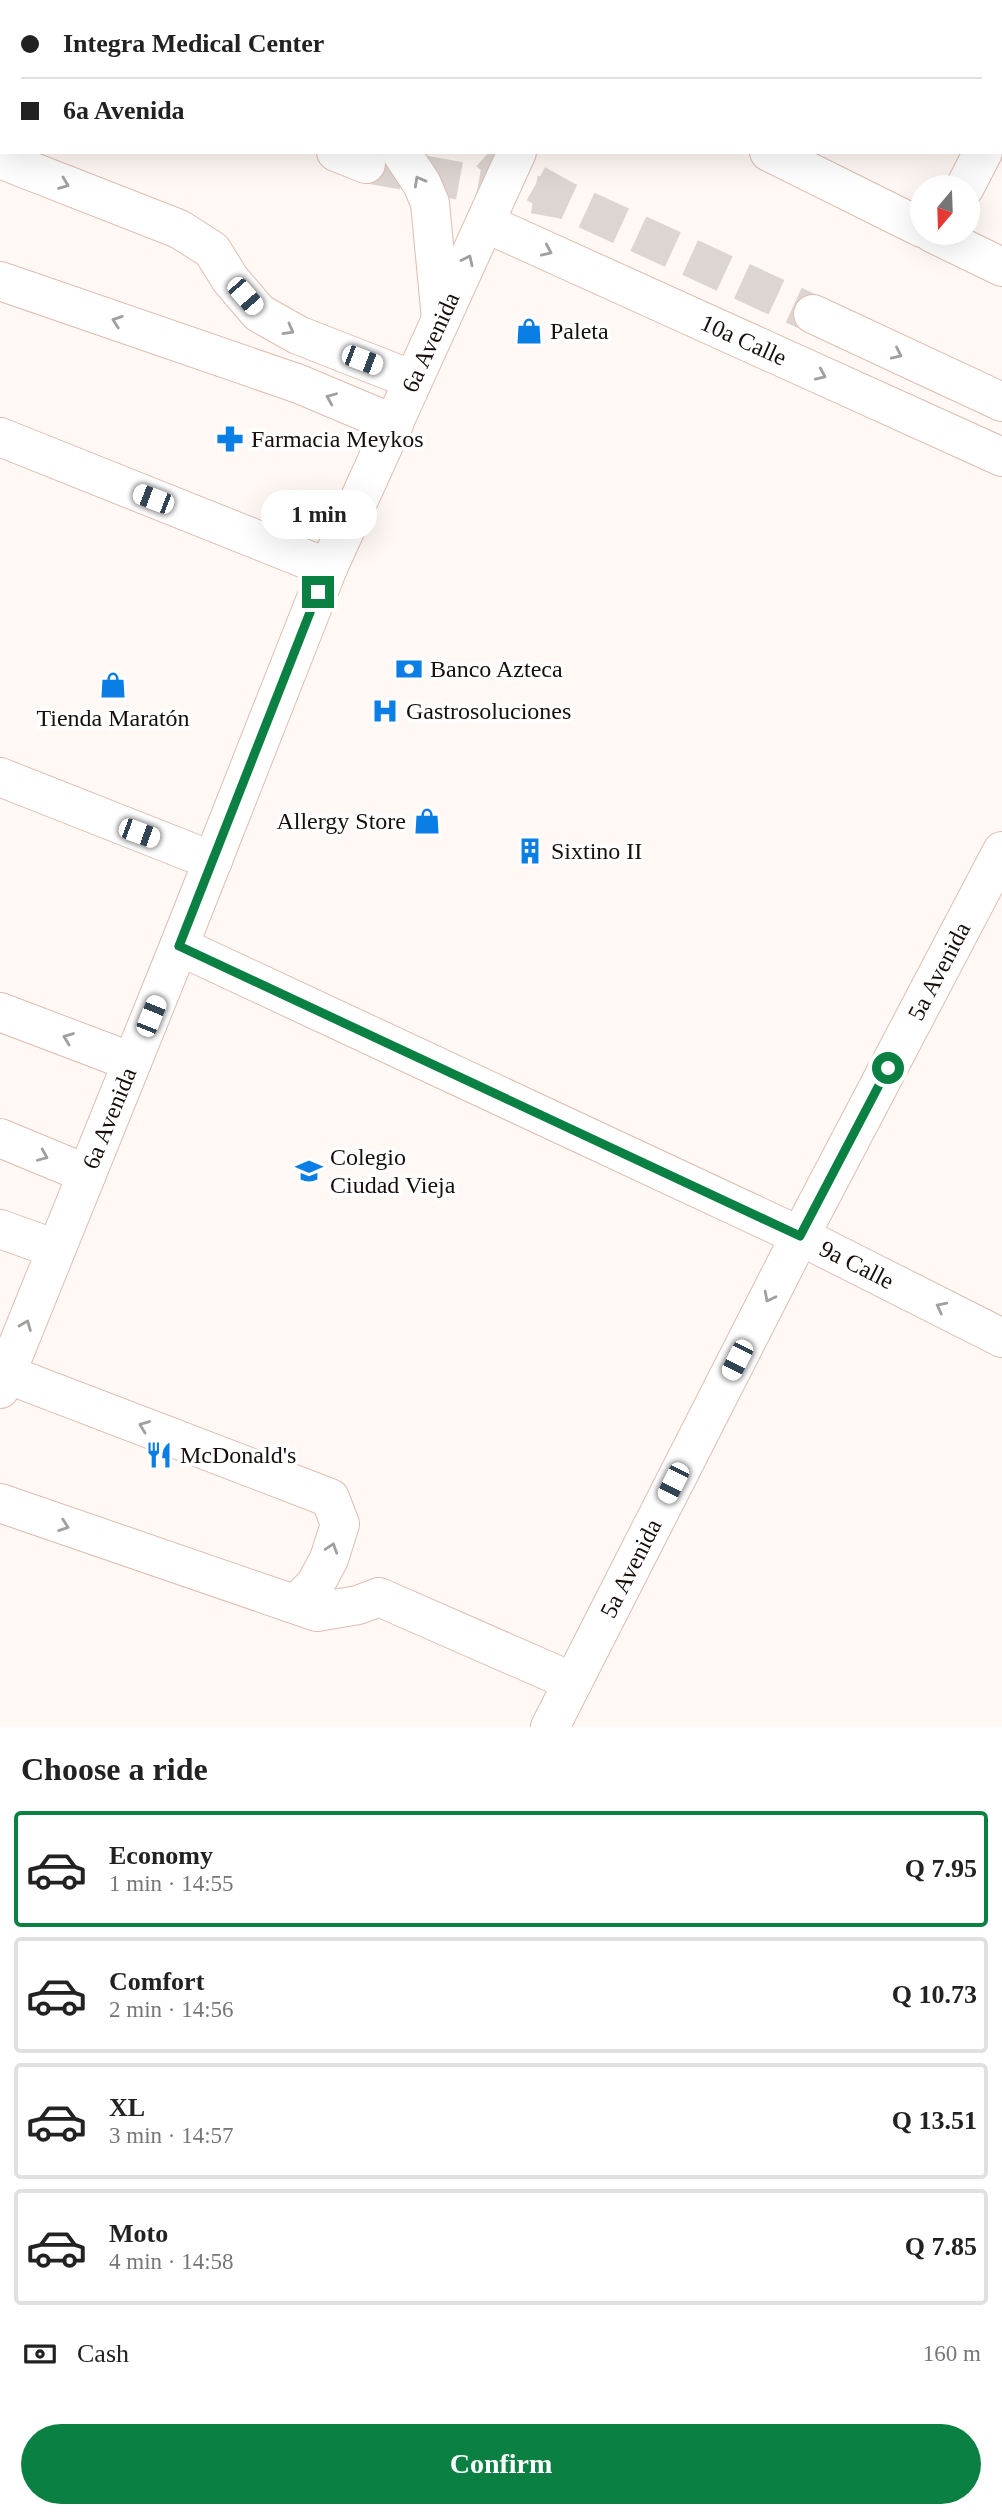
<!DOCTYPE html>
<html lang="en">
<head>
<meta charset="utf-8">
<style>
  :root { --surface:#fff; --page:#f2f2f2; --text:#222; --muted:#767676; --line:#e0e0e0; --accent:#0b8043 }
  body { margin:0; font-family:Georgia,serif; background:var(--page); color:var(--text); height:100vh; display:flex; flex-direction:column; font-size:26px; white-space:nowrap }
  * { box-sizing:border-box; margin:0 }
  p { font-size:23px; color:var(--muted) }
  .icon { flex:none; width:38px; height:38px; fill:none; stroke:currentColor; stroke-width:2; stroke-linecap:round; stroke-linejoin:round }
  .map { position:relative; height:1727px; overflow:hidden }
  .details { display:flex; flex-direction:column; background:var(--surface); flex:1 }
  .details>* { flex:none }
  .top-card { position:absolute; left:0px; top:0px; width:1003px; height:154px; box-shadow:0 7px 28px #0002; display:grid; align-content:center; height:154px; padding:0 21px; background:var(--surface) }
  .needle { width:46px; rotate:199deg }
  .fabs { position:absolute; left:910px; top:175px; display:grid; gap:14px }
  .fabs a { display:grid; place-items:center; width:70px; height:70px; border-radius:50%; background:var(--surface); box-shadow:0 7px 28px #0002; font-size:35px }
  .end { position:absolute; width:32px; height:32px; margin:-16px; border:9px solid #0b8043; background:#fff; box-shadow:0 0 0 4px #fff }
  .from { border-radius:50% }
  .bubble { position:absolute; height:49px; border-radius:24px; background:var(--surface); box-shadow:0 7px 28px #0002; font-size:23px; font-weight:600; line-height:49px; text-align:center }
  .car { position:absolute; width:21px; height:42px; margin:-21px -10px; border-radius:9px; box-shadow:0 0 5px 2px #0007; background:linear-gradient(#fff 24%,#345 0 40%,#fff 0 76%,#345 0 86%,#fff 0) }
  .top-card b { display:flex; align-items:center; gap:24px; height:66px; font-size:26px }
  .top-card b+b { border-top:2px solid var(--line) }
  .top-card i { width:18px; height:18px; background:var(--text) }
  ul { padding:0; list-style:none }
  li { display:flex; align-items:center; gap:21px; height:116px; margin:0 14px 10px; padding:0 7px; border:4px solid var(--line); border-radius:7px }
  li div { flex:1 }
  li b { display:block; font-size:26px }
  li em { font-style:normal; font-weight:600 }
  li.selected { border-color:var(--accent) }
  li>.icon { width:63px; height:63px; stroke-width:1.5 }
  h2 { padding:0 21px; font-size:32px; line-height:84px }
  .pay { display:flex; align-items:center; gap:18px; height:77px; padding:0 21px; font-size:26px }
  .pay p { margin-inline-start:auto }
  .primary-button { display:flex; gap:14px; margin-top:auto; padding:14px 21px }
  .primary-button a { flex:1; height:80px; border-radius:42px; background:var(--accent); color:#fff; font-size:28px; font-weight:600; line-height:80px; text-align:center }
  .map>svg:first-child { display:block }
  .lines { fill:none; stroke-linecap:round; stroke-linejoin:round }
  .minor-tunnel { stroke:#dcd5d2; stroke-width:38; stroke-dasharray:38 19; stroke-linecap:butt }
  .major-tunnel { stroke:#dcd5d2; stroke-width:38; stroke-dasharray:38 19; stroke-linecap:butt }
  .minor-casing { stroke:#debeb1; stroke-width:40 }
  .major-casing { stroke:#debeb1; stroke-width:40 }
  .minor { stroke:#fff; stroke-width:38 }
  .major { stroke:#fff; stroke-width:38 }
  .oneway { stroke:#a39f9d }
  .route { stroke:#0b8043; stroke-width:9 }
  .labels { text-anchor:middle; stroke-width:7; stroke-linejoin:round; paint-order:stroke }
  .poi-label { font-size:24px; fill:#180e09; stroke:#fff; text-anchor:start }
  .street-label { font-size:24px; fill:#180e09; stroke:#fff }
</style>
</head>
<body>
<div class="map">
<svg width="1002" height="1727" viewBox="0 0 1002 1727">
  <rect width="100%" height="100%" fill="#fff8f5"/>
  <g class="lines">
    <path class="minor-tunnel" d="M 366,164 L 565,200"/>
    <path class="major-tunnel" d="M 489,152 L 506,167 L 565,200 L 813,314"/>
    <g class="minor-casing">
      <g id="minor">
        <path d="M 62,0 L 66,2"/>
        <path d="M 972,0 L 975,2"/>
        <path d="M 589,2 L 590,0"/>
        <path d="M 741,2 L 742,0"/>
        <path d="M 908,2 L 909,0"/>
        <path d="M 1001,15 L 1002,16"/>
        <path d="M 0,16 L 2,16"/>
        <path d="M 1001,115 L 1002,113"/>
        <path d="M 336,152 L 366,164"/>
        <path d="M 401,152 L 422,184 L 430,203 L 441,319"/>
        <path d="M 769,152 L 922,228"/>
        <path d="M 0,159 L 179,229 L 212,250 L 230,279 L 259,313 L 298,335 L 413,380"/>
        <path d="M 965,187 L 983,152"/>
        <path d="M 932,233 L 1002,267"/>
        <path d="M 0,281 L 299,384 L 394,424"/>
        <path d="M 0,437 L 328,568"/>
        <path d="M 0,777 L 213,861"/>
        <path id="s1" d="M 179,946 L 800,1236 L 1002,1338"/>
        <path d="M 0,1012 L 132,1062"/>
        <path d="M 0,1138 L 87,1174"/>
        <path d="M 0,1229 L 56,1249"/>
        <path d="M 6,1374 L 330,1498 L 340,1524 L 329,1559 L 315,1585 L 296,1604"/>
        <path d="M 0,1503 L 317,1612 L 358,1605 L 379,1597 L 573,1682"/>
        <path id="s2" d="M 550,1727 L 800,1236 L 1002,851"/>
      </g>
    </g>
    <g class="major-casing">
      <g id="major">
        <path d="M 426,0 L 427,2"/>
        <path d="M 508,0 L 509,2"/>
        <path d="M 320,2 L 321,0"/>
        <path d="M 477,2 L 478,0"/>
        <path id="s3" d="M 485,223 L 1002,457"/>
        <path d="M 813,314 L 1002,402"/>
        <path id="s4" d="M 0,1389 L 179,946 L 328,568 L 517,152"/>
      </g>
    </g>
    <use href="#minor" class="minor"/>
    <use href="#major" class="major"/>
  </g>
  <defs><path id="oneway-chevron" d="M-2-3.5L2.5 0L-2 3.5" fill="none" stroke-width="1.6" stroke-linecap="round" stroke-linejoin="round" transform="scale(1.75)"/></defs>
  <g class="oneway">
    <use href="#oneway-chevron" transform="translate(419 181) rotate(-119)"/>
    <use href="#oneway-chevron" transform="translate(64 184) rotate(21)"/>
    <use href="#oneway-chevron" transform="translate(547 251) rotate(24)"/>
    <use href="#oneway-chevron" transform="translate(468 260) rotate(-65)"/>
    <use href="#oneway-chevron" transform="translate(117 321) rotate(-161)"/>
    <use href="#oneway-chevron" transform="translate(289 330) rotate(29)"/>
    <use href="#oneway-chevron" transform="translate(897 354) rotate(25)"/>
    <use href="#oneway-chevron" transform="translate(821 375) rotate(24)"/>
    <use href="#oneway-chevron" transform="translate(331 398) rotate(-157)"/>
    <use href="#oneway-chevron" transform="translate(68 1038) rotate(-159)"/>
    <use href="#oneway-chevron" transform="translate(43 1156) rotate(23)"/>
    <use href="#oneway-chevron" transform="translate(769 1297) rotate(117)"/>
    <use href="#oneway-chevron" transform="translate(941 1307) rotate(-153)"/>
    <use href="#oneway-chevron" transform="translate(26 1325) rotate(-68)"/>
    <use href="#oneway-chevron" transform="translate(144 1426) rotate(-159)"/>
    <use href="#oneway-chevron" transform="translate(64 1526) rotate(19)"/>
    <use href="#oneway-chevron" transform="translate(332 1548) rotate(-72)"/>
  </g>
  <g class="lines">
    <path class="route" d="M 318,592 L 179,946 L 800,1236 L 888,1068"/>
  </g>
  <defs>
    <g id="shop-bare" transform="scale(2.1)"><path d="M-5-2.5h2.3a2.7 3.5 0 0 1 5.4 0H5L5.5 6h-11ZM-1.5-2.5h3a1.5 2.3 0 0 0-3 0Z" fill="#0a7ee5" stroke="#fff" stroke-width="2.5" paint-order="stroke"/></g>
    <g id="pharmacy-bare" transform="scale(2.1)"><path d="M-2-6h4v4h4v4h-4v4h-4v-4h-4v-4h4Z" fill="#0a7ee5" stroke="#fff" stroke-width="2.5" paint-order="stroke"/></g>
    <g id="bank-bare" transform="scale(2.1)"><path d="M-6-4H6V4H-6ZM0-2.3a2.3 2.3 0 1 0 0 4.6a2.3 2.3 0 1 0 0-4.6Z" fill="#0a7ee5" stroke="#fff" stroke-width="2.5" paint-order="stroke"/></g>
    <g id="hospital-bare" transform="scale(2.1)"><path d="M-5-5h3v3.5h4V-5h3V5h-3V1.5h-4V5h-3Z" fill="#0a7ee5" stroke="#fff" stroke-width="2.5" paint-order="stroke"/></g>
    <g id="building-bare" transform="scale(2.1)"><path d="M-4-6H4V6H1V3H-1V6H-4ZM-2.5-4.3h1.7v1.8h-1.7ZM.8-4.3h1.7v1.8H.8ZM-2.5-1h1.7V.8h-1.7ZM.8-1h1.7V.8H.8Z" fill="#0a7ee5" stroke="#fff" stroke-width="2.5" paint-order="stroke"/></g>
    <g id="school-bare" transform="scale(2.1)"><path d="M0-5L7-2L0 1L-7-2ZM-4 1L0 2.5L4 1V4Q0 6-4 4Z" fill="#0a7ee5" stroke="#fff" stroke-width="2.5" paint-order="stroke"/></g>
    <g id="restaurant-bare" transform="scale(2.1)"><path d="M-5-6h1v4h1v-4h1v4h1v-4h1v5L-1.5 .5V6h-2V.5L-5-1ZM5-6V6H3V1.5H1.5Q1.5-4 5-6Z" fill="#0a7ee5" stroke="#fff" stroke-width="2.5" paint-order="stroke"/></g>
  </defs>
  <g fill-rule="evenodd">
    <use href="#shop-bare" x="529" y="331"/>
    <use href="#pharmacy-bare" x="230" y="439"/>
    <use href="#bank-bare" x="409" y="669"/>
    <use href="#shop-bare" x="113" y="685"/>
    <use href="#hospital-bare" x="385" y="711"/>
    <use href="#shop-bare" x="427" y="821"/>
    <use href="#building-bare" x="530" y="851"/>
    <use href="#school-bare" x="309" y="1171"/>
    <use href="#restaurant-bare" x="159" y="1455"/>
  </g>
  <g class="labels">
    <g class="poi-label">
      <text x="550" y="339">Paleta</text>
      <text x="251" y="447">Farmacia Meykos</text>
      <text x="430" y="677">Banco Azteca</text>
      <text x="406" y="719">Gastrosoluciones</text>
      <text x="113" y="726" text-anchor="middle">Tienda Maratón</text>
      <text x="406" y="829" text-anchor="end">Allergy Store</text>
      <text x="551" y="859">Sixtino II</text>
      <text x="330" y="1165">Colegio<tspan x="330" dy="28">Ciudad Vieja</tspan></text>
      <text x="180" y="1463">McDonald's</text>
    </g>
    <g class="street-label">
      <text dy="8" stroke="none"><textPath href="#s3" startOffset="284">10a Calle</textPath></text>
      <text dy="8" stroke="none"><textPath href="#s4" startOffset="1132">6a Avenida</textPath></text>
      <text dy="8" stroke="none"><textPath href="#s2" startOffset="850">5a Avenida</textPath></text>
      <text dy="8" stroke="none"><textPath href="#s4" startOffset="292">6a Avenida</textPath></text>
      <text dy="8" stroke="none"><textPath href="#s1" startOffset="749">9a Calle</textPath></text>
      <text dy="8" stroke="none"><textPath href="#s2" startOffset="178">5a Avenida</textPath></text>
    </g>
  </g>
</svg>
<div class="fabs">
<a><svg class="needle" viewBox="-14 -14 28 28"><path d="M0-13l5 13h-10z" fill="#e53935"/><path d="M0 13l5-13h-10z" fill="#767676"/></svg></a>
</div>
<i class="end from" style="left:888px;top:1068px"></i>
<i class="end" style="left:318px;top:592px"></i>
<div class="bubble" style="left:261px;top:490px;width:116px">1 min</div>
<i class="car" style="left:245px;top:296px;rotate:139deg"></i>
<i class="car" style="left:362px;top:360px;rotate:111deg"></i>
<i class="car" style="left:153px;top:499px;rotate:291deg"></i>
<i class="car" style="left:139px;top:833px;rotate:110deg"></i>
<i class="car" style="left:151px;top:1016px;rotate:22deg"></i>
<i class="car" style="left:737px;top:1360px;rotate:207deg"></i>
<i class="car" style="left:673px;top:1483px;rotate:207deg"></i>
<div class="top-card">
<b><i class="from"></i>Integra Medical Center</b>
<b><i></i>6a Avenida</b>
</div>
</div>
<section class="details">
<h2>Choose a ride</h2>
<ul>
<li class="selected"><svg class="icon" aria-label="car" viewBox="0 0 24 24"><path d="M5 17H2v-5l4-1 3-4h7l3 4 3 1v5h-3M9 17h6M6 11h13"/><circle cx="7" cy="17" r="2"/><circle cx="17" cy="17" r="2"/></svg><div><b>Economy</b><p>1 min · 14:55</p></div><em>Q 7.95</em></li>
<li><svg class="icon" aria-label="car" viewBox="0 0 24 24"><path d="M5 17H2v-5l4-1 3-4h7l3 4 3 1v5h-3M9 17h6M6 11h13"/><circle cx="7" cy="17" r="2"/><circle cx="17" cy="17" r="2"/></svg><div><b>Comfort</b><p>2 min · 14:56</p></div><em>Q 10.73</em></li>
<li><svg class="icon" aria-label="car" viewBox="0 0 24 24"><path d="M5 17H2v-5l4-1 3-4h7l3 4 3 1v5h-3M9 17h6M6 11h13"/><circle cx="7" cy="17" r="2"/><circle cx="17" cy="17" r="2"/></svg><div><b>XL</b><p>3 min · 14:57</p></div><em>Q 13.51</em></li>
<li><svg class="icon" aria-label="car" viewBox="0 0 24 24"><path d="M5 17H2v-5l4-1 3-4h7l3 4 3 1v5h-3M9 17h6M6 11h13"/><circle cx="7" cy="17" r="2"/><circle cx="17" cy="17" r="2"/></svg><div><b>Moto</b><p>4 min · 14:58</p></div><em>Q 7.85</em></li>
</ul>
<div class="pay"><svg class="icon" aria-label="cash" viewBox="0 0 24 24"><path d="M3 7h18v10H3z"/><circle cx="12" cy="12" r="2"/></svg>Cash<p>160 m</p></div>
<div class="primary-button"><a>Confirm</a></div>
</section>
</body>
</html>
